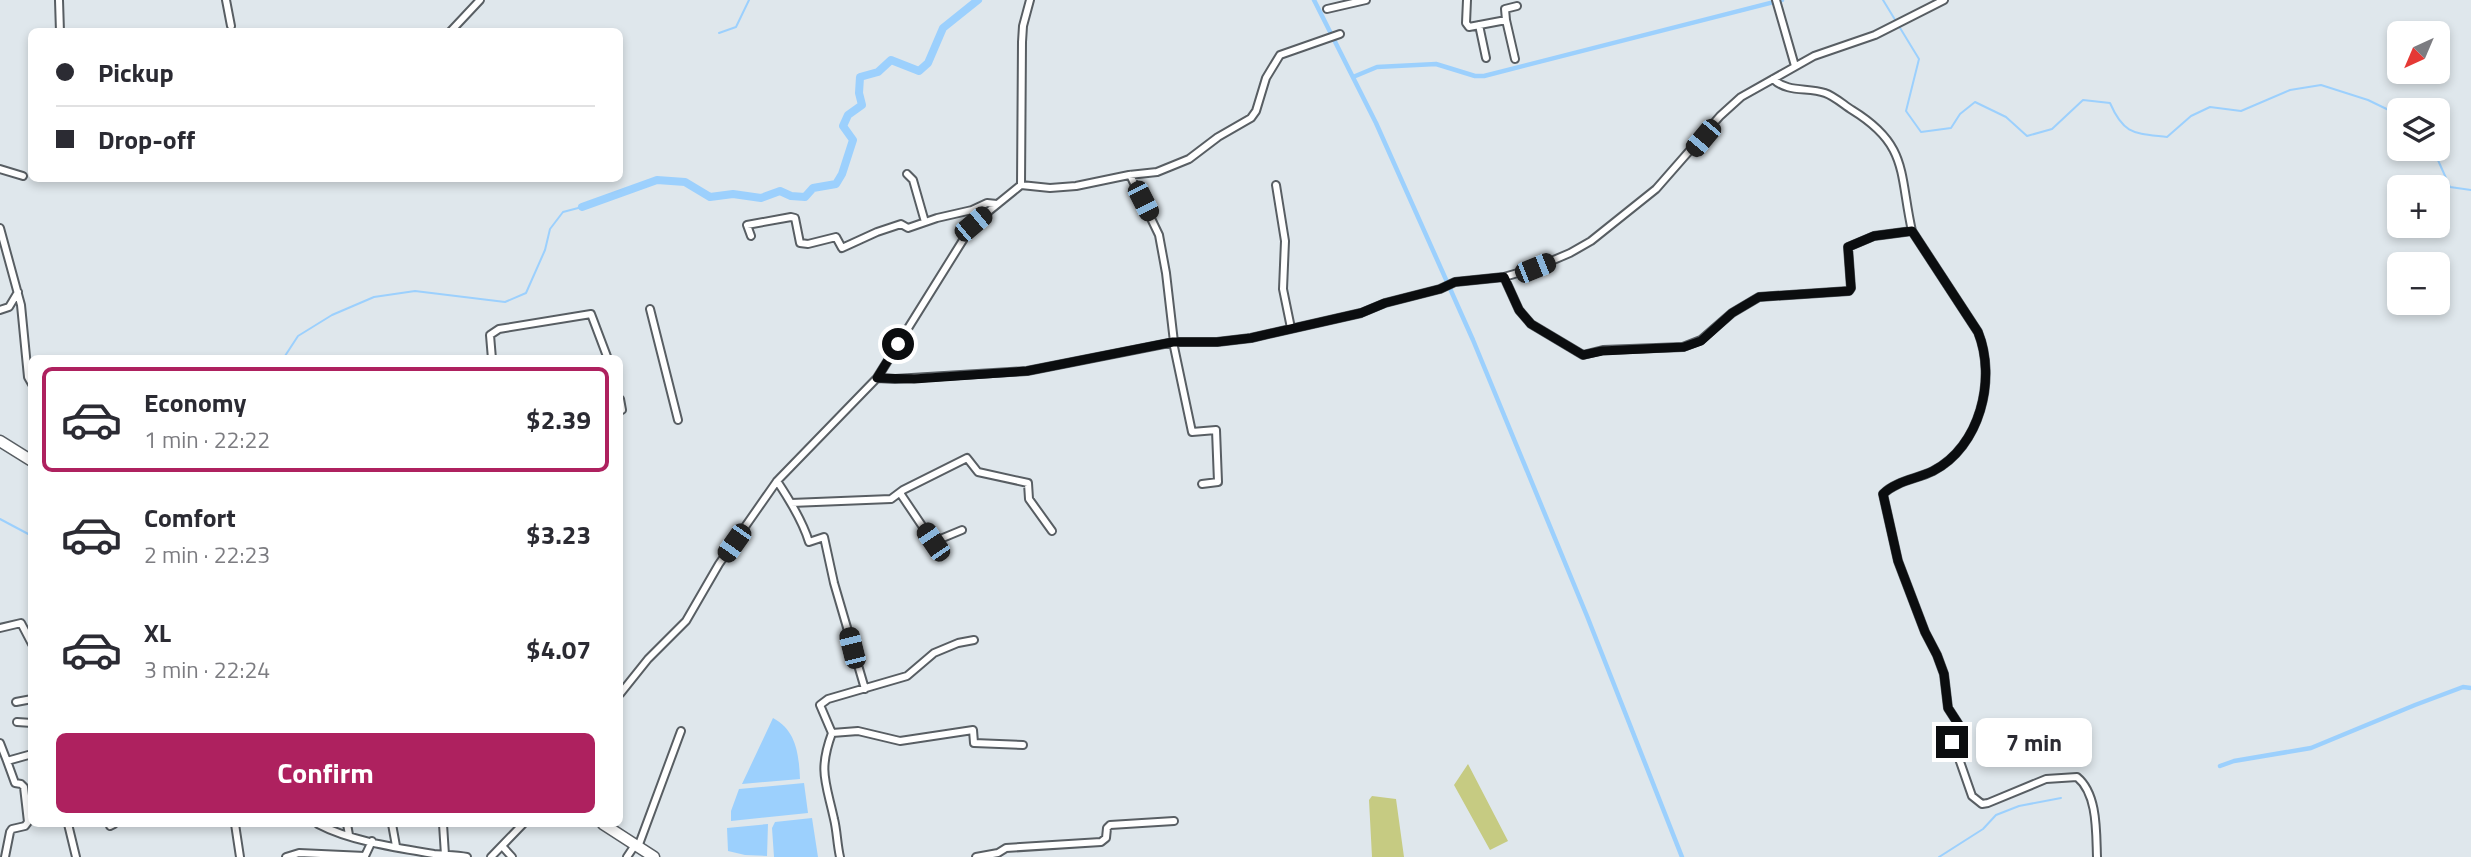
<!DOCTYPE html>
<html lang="en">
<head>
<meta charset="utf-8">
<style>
  :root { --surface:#fff; --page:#f2f2f3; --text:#2b2b33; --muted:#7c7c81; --line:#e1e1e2; --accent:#ae215f }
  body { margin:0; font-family:"Titillium Web",sans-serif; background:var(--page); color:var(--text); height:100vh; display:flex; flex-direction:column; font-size:26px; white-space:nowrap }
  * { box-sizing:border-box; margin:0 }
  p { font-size:23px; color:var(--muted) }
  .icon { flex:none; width:38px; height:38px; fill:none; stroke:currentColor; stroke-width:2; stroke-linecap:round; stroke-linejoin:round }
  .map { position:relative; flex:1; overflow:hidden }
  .sheet { position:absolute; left:28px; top:355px; width:595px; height:472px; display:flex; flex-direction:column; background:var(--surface); border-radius:10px; box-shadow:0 4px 10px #0003 }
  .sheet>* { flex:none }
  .top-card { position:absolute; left:28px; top:28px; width:595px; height:154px; border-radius:10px; box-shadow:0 4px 10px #0003; display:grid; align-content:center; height:154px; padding:0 28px; background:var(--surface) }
  .needle { width:46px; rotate:224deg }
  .controls { position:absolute; left:2387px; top:21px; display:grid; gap:14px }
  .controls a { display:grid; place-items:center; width:63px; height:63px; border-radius:10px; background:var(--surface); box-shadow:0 4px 10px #0003; font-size:35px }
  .end { position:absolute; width:32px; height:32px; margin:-16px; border:9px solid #0b0d0f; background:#fff; box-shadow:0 0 0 4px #fff }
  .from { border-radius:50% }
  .bubble { position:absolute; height:49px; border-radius:10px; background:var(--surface); box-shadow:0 4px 10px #0003; font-size:23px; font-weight:700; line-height:49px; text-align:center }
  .car { position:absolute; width:21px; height:42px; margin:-21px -10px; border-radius:9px; box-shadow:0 0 5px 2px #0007; background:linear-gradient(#222 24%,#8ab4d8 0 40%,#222 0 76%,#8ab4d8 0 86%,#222 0) }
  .top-card b { display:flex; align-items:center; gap:24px; height:66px; font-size:26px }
  .top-card b+b { border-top:2px solid var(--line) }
  .top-card i { width:18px; height:18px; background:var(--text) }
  ul { padding:12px 0 0; list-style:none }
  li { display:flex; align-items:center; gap:21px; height:105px; margin:0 14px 10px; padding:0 14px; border:4px solid transparent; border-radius:10px }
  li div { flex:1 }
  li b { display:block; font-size:26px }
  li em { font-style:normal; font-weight:700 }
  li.current { border-color:var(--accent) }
  li>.icon { width:63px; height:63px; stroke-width:1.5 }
  .cta { display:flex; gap:14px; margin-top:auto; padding:14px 28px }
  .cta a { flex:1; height:80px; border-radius:10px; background:var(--accent); color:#fff; font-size:28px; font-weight:700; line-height:80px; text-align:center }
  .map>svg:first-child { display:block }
  .green { fill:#c6cb82 }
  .water { fill:#9cd0fd }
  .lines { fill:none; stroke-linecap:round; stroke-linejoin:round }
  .stream { stroke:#9cd0fd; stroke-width:2 }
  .canal { stroke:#9cd0fd; stroke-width:4.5 }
  .river { stroke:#9cd0fd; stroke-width:8 }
  .minor-casing { stroke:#585e63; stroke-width:10 }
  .highway-casing { stroke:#585e63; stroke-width:13 }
  .minor { stroke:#fff; stroke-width:6 }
  .highway { stroke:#fff; stroke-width:10 }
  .route { stroke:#0b0d0f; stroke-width:9 }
</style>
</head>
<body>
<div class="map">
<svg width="2471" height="857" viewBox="0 0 2471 857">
  <rect width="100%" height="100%" fill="#dfe7ec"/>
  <path class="green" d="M 1468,764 L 1508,841 L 1490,850 L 1454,785 Z
    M 1372,796 L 1396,799 L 1404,857 L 1372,857 L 1369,800 Z"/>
  <path class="water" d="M 773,718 C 796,730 799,754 800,779 L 742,784 Z
    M 804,783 L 808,813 L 731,821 L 731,811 L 739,789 Z
    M 812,818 L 818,857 L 774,857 L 772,828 L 775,822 Z
    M 768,824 L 767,856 L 745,855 L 728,851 L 727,828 Z"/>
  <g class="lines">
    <path class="stream" d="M 1883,0 L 1919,59 L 1906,111 L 1921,132 L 1951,128 L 1960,114 L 1975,102 L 2006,117 L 2027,136 L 2052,129 L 2083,100 L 2110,103 C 2124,135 2134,133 2167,137 L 2191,116 L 2210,107 L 2241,111 L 2290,90 L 2321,85 L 2368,100 L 2399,115
      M 719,33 L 736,27 L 749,0
      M 2433,149 L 2450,187 L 2471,190
      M 283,359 L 298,336 L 332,315 L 374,297 L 415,291 L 505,302 L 526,293 L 545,250 L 550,229 L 563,212 L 582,207
      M 0,519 L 32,536
      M 1939,857 L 1983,829 L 1996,815 L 2019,806 L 2061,798"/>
    <path class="canal" d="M 1314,0 L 1376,123 L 1473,340 L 1587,616 L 1682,857
      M 1353,77 L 1377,67 L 1436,64 L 1475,76 L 1484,76 L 1782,0
      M 2220,766 L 2234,761 L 2311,748 L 2415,705 L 2463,687 L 2471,688"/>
    <path class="river" d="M 582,207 L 657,180 L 685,182 L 710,197 L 733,194 L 761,198 L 780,191 L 791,196 L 805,197 L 813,188 L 836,184 L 842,174 L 853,140 L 843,126 L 848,115 L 862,105 L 859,93 L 860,77 L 878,72 L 891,60 L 919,71 L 928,63 L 943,28 L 978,0"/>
    <g class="minor-casing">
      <path id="minor" d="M 59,0 L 60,32
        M 226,0 L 231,26
        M 1467,0 L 1466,23 L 1469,27 L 1506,20 L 1515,59
        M 1776,0 L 1795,66
        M 1327,9 L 1366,0
        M 1506,20 L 1505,9 L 1517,6
        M 1479,25 L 1486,58
        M 450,32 L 480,0
        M 0,169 L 23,176
        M 907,174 L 913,180 L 925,222
        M 1130,175 L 1159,235 L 1166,273 L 1174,342
        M 1021,185 L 1050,188 L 1076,186 L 1129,175 L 1157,172 L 1189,159 L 1218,137 L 1251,118 L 1256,111 L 1266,78 L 1280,55 L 1340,34
        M 1276,185 L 1285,241 L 1283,289 L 1291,328
        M 0,228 L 21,305 L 28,377 L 32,384
        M 1912,231 L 1978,332 C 1997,379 1980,447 1933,471 C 1917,479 1896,481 1883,494 L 1898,561 L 1925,632 L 1937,655 L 1944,674 L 1948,708 L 1959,725 L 1956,731 L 1950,733 L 1972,796 L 1982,804 L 1988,803 L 2046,779 L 2077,777 C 2098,794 2096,833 2097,857
        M 751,236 L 747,225 L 791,217 L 795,218 L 800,243 L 808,244 L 836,237 L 842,248 L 877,232 L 901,224 L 908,228 L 937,218 L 972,210 L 987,203 L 997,204
        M 1504,277 L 1519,310 L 1531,324 L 1583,355 L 1603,350 L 1683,347 L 1701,340 L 1732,313 L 1759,297 L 1849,291 L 1851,288 L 1848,247 L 1874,236 L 1912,231 C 1899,173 1909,145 1852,110 C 1844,105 1834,96 1825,93 C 1807,87 1788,93 1773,79
        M 650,309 L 678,420
        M 0,310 L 9,307 L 18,292
        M 1173,342 L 1192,432 L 1216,430 L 1218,482 L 1202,484
        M 492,359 L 490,335 L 499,329 L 591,314 L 608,359
        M 877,378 L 973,224 L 1021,185 L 1022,42 L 1023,26 L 1030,0
        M 620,399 L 622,410
        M 777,481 C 789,499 803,522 809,542 L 824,537 L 834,583 L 865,689
        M 900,493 L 933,542 L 962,530
        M 791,503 L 891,499 L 903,490 L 967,458 L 978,472 L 1028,483 L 1029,499 L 1052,531
        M 0,628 L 21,623 L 32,644
        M 620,694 L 648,659 L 686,621 L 719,564 L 777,481 L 877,378 L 895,379 L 1027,371 L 1174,342 L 1217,342 L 1251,338 L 1361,313 L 1385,303 L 1440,289 L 1455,282 L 1504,277 L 1535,268 L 1570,253 L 1591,241 L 1656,189 L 1720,116 L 1741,97 L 1814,56 L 1875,35 L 1944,0
        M 16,702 L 32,699
        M 17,722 L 32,723
        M 832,733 L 858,731 L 900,741 L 973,730 L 974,743 L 1023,745
        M 0,743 L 7,761
        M 68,824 L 76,857
        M 235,824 L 240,857
        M 318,824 C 350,841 398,848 434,854 C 445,855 457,855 467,857
        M 347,824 L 349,835
        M 392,824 L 396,846
        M 443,824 L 445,855
        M 110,826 L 114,824
        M 502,846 L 512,857
        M 638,847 L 681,731
        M 5,857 L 10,832 L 12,829 L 25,826 L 28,822 L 24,787 L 21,784 L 15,783 L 7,761 L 32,754
        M 286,857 L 299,853 L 365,856 L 372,841
        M 491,857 L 523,824
        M 627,857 L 635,845
        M 840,857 C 837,844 837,831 834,819 C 826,782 818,771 832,733 L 820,705 L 828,699 L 907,676 L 934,653 L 958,643 L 974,640
        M 976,857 L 998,853 L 1006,848 L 1101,842 L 1106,838 L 1107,828 L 1110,825 L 1174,821"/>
    </g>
    <g class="highway-casing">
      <path id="highway" d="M 0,441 L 32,461
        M 603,824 L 654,857"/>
    </g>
    <use href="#minor" class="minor"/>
    <use href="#highway" class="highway"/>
  </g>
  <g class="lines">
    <path class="route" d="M 898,344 L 877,378 L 914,379 L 1027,371 L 1173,342 L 1217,342 L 1251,338 L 1361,313 L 1385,303 L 1440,289 L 1455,282 L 1504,277 L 1519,310 L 1531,324 L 1583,355 L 1602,351 L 1684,347 L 1701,341 L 1732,313 L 1759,297 L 1849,291 L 1851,288 L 1848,247 L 1874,236 L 1912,231 L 1978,332 C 1997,379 1980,447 1933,471 C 1917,479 1896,481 1883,494 L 1898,561 L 1925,632 L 1937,655 L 1944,674 L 1948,708 L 1959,725 L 1956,732 L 1950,733 L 1952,742"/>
  </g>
</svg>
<div class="controls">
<a><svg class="needle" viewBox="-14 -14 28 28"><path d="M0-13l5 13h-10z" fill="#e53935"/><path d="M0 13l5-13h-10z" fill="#7c7c81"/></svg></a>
<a><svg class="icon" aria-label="layers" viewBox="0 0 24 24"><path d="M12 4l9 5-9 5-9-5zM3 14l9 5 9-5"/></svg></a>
<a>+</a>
<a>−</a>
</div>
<i class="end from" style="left:898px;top:344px"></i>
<i class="end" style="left:1952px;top:742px"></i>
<div class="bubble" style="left:1976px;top:718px;width:116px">7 min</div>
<i class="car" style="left:1703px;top:138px;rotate:220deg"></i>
<i class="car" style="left:1143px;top:201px;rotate:153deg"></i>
<i class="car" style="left:973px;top:224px;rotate:50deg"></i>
<i class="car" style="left:1535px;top:268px;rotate:68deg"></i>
<i class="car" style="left:933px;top:542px;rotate:326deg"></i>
<i class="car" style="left:734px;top:543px;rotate:215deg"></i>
<i class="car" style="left:852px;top:648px;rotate:346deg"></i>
<div class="top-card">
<b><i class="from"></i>Pickup</b>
<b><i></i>Drop-off</b>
</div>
<section class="sheet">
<ul>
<li class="current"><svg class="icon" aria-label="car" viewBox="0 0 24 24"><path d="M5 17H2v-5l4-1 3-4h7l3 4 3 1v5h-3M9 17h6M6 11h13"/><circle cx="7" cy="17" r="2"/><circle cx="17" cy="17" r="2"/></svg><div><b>Economy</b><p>1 min · 22:22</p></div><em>$2.39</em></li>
<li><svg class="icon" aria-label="car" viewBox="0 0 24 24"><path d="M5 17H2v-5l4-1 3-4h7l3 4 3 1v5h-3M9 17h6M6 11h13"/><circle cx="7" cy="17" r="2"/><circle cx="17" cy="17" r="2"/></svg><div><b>Comfort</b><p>2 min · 22:23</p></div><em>$3.23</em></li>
<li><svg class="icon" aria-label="car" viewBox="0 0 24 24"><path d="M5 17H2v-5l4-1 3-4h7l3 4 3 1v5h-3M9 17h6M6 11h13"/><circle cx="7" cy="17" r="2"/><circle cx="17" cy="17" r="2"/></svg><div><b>XL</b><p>3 min · 22:24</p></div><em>$4.07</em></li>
</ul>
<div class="cta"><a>Confirm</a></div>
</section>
</div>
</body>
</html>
